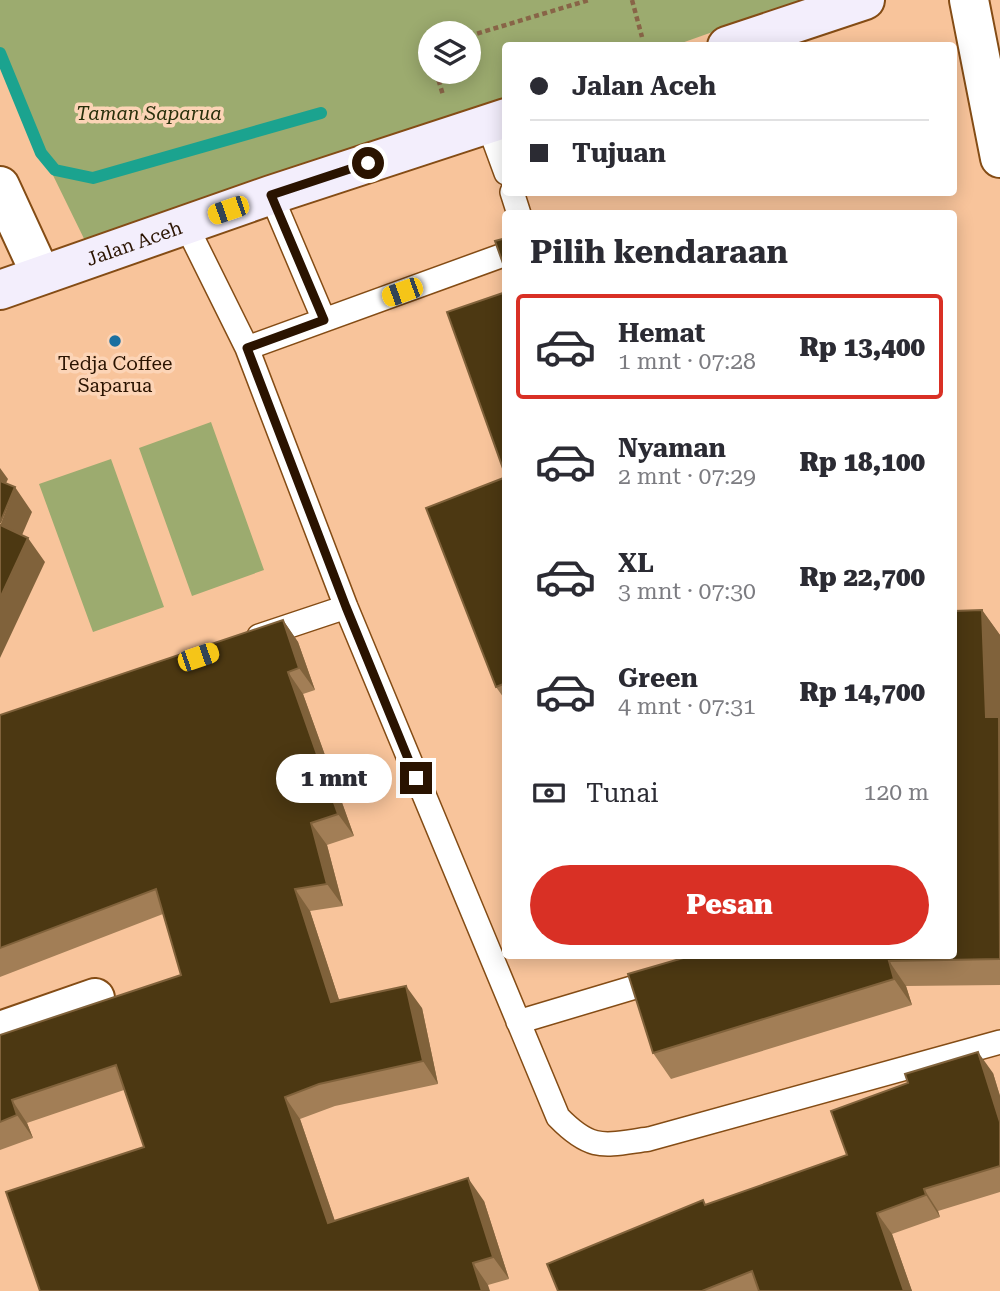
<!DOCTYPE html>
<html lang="id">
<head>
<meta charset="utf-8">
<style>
  :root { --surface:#fff; --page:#f7f7f7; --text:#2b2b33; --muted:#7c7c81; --line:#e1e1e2; --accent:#d93025 }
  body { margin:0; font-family:"Roboto Serif",serif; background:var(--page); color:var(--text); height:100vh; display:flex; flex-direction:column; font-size:26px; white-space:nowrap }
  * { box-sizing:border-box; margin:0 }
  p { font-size:23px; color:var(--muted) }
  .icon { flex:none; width:38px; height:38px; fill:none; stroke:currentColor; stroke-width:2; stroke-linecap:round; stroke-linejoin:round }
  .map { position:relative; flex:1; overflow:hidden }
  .panel { position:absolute; left:502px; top:210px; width:455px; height:749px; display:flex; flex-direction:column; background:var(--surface); border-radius:7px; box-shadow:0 4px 18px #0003 }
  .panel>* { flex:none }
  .top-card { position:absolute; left:502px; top:42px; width:455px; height:154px; border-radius:7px; box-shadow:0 4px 18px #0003; display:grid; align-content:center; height:154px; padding:0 28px; background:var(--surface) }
  .fabs { position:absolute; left:418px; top:21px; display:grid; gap:14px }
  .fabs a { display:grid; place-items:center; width:63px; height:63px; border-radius:50%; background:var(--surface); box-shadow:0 4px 18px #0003; font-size:35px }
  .end { position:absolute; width:32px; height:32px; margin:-16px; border:9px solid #2a1300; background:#fff; box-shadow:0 0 0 4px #fff }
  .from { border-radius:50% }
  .bubble { position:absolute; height:49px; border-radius:24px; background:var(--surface); box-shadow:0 4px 18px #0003; font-size:23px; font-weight:800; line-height:49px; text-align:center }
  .car { position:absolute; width:21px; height:42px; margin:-21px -10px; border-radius:9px; box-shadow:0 0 5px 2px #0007; background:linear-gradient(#f5c518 24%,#345 0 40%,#f5c518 0 76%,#345 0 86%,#f5c518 0) }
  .top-card b { display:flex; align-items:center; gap:24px; height:66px; font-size:26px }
  .top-card b+b { border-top:2px solid var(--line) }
  .top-card i { width:18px; height:18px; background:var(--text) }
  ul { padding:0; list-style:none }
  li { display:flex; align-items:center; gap:21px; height:105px; margin:0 14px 10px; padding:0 14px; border:4px solid transparent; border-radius:7px }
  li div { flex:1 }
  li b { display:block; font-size:26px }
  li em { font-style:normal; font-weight:800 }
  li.selected { border-color:var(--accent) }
  li>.icon { width:63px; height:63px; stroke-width:1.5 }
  h2 { padding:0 28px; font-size:32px; line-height:84px }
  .pay { display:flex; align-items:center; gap:18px; height:77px; padding:0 28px; font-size:26px }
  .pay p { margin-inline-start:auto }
  .action { display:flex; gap:14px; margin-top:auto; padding:14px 28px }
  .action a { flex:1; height:80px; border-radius:42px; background:var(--accent); color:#fff; font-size:28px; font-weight:800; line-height:80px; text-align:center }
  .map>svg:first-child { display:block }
  .park { fill:#9cab6f; fill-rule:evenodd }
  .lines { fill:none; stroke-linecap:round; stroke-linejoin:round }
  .stream { stroke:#1ba38f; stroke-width:12 }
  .service-casing { stroke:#844c15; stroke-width:26 }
  .minor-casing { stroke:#844c15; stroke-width:42 }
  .tertiary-casing { stroke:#844c15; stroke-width:42 }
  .secondary-casing { stroke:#844c15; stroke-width:42 }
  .path { stroke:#886447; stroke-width:4.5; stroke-dasharray:5 3.5; stroke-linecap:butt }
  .service { stroke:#fff; stroke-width:23 }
  .minor { stroke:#fff; stroke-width:38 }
  .tertiary { stroke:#fff; stroke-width:38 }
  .secondary { stroke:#f3eefc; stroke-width:38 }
  .wall { fill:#a27e56 }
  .shaded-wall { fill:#80623b }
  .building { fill:#4c3812; stroke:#80623b; stroke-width:2 }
  .route { stroke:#2a1300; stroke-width:9 }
  .poi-dot { fill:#1a6fa0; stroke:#fcd4b6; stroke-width:2.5 }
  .labels { text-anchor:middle; stroke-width:7; stroke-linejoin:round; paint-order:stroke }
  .park-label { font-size:19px; font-style:italic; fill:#282f0b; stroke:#fcd4b6 }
  .street-label { font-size:19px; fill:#2a1300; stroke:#fcd4b6 }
  .poi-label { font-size:19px; fill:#2a1300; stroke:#fcd4b6 }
</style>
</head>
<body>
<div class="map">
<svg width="1000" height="1291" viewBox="0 0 1000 1291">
  <rect width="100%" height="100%" fill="#f8c49b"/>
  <path class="park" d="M 0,0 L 803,0 L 676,45 L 506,46 L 506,107 L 92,255 L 0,67 ZM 430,33 L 469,33 L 469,72 L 430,72 Z
    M 211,422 L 264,570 L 192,596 L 139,448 Z
    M 111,459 L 164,607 L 93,632 L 39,484 Z"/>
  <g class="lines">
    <path class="stream" d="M 0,53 L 41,153 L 55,170 L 93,178 L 321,113"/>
    <g class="service-casing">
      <path id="service" d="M 488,124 L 506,173
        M 512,192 L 519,214
        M 271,195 L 324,320
        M 186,225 L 247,348 L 346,607 L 558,1117 C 592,1152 604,1145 649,1139 L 1000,1042
        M 247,348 L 506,254
        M 259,636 L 346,607
        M 518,1022 L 662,979"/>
    </g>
    <g class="minor-casing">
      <path id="minor" d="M 0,186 L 41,275
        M 0,1031 L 95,998"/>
    </g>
    <g class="tertiary-casing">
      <path id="tertiary" d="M 969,0 L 1000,158"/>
    </g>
    <g class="secondary-casing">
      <g id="secondary">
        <path d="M 727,46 L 865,0"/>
        <path id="s1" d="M 0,290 L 271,195 L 506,118"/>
      </g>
    </g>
    <path class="path" d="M 632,0 L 642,37
      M 469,36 L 589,0
      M 430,47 L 430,53
      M 436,72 L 443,95"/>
    <use href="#service" class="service"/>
    <use href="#minor" class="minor"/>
    <use href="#tertiary" class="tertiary"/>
    <use href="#secondary" class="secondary"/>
  </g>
  <path class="wall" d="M 506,477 L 506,701 L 496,687 Z
    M 982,610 L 1000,635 L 1000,985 L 906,986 L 912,1005 L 671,1079 L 653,1053 L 690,956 L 954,956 Z
    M 283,620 L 298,642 L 315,690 L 303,694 L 354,836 L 327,845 L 343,906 L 310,911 L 339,1000 L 422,1008 L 438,1084 L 335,1106 L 300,1119 L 335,1221 L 484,1201 L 509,1279 L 488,1285 L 144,1147 L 124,1090 L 27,1123 L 33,1138 L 0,1150 L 0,1035 L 181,975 L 163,914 L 0,977 L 0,715 Z
    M 993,1073 L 1000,1096 L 1000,1192 L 938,1211 L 940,1217 L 892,1234 L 912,1291 L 558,1291 L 703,1200 L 706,1205 L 847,1155 Z"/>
  <path class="shaded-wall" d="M 0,468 L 8,479 L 0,496 Z
    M 15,487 L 32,512 L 16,549 L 0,526 Z
    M 28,538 L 45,562 L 0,658 L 0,598 Z
    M 982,610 L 1000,635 L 1000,818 L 986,717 Z
    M 283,620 L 298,642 L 315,690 L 299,668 Z
    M 288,672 L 303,694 L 354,836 L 338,814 Z
    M 311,823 L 327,845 L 343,906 L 327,884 Z
    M 295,889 L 310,911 L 347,1024 L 331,1002 Z
    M 889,961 L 906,986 L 912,1005 L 894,979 Z
    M 406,986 L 422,1008 L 438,1084 L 423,1061 Z
    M 978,1052 L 993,1073 L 1000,1096 L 1000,1122 Z
    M 285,1097 L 300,1119 L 343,1245 L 328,1223 Z
    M 12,1100 L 27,1123 L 33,1138 L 17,1115 Z
    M 468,1178 L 484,1201 L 509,1279 L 493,1257 Z
    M 924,1189 L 938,1211 L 940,1217 L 926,1195 Z
    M 877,1213 L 892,1234 L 912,1291 L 904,1291 Z
    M 473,1263 L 488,1285 L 490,1291 L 482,1291 Z"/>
  <path class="building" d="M 506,238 L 506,272 L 495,241 Z
    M 506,292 L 506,477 L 447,312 Z
    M 506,477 L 506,683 L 496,687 L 426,508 Z
    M 0,481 L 15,487 L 0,523 Z
    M 0,525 L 28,538 L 0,598 Z
    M 982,610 L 986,717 L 999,717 L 1000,959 L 889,961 L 894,979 L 653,1053 L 628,974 L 690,956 L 954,956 L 954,611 Z
    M 283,620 L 299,668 L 288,672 L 338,814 L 311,823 L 327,884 L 295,889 L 331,1002 L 406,986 L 423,1061 L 319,1084 L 285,1097 L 328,1223 L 468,1178 L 493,1257 L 473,1263 L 482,1291 L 40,1291 L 6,1192 L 144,1147 L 116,1065 L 12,1100 L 17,1115 L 0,1122 L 0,1035 L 181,975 L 156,889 L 0,948 L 0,715 Z
    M 978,1052 L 1000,1122 L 1000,1166 L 924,1189 L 926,1195 L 877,1213 L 904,1291 L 759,1291 L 752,1271 L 702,1291 L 558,1291 L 547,1264 L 703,1200 L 705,1205 L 847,1155 L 831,1111 L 908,1083 L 905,1074 Z"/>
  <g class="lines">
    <path class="route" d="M 368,163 L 271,195 L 324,320 L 247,348 L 346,607 L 416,778"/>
  </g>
  <circle class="poi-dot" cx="115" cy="341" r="7"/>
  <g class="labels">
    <g class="park-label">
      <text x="149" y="120">Taman Saparua</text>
    </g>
    <g class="street-label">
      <text dy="7" stroke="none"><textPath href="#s1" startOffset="142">Jalan Aceh</textPath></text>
    </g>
    <g class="poi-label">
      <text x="115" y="370">Tedja Coffee<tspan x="115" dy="22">Saparua</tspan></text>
    </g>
  </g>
</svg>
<div class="fabs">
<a><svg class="icon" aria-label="layers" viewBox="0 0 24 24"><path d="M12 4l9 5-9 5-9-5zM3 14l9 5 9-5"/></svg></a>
</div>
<i class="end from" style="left:368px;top:163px"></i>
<i class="end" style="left:416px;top:778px"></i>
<div class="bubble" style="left:276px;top:754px;width:116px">1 mnt</div>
<i class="car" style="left:228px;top:210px;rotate:251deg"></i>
<i class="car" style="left:402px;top:292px;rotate:250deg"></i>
<i class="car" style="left:198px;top:657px;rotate:71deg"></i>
<div class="top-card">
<b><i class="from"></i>Jalan Aceh</b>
<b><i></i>Tujuan</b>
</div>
<section class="panel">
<h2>Pilih kendaraan</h2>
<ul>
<li class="selected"><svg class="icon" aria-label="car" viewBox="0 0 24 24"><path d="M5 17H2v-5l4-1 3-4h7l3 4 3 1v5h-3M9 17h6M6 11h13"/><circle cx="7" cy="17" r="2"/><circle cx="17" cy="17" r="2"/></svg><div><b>Hemat</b><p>1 mnt · 07:28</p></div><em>Rp 13,400</em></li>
<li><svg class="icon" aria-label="car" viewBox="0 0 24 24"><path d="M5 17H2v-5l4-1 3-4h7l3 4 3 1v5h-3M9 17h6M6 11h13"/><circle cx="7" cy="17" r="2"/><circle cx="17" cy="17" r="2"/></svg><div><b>Nyaman</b><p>2 mnt · 07:29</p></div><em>Rp 18,100</em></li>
<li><svg class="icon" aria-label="car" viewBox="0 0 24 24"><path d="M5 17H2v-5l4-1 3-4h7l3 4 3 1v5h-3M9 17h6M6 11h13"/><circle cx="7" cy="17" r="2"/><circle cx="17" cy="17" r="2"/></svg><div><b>XL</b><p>3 mnt · 07:30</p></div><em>Rp 22,700</em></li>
<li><svg class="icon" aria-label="car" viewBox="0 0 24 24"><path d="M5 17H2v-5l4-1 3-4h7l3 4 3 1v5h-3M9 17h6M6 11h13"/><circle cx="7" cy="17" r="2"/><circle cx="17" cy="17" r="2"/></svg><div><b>Green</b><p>4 mnt · 07:31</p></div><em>Rp 14,700</em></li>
</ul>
<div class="pay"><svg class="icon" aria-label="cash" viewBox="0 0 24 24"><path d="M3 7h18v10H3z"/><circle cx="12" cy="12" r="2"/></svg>Tunai<p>120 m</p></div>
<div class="action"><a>Pesan</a></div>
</section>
</div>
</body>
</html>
